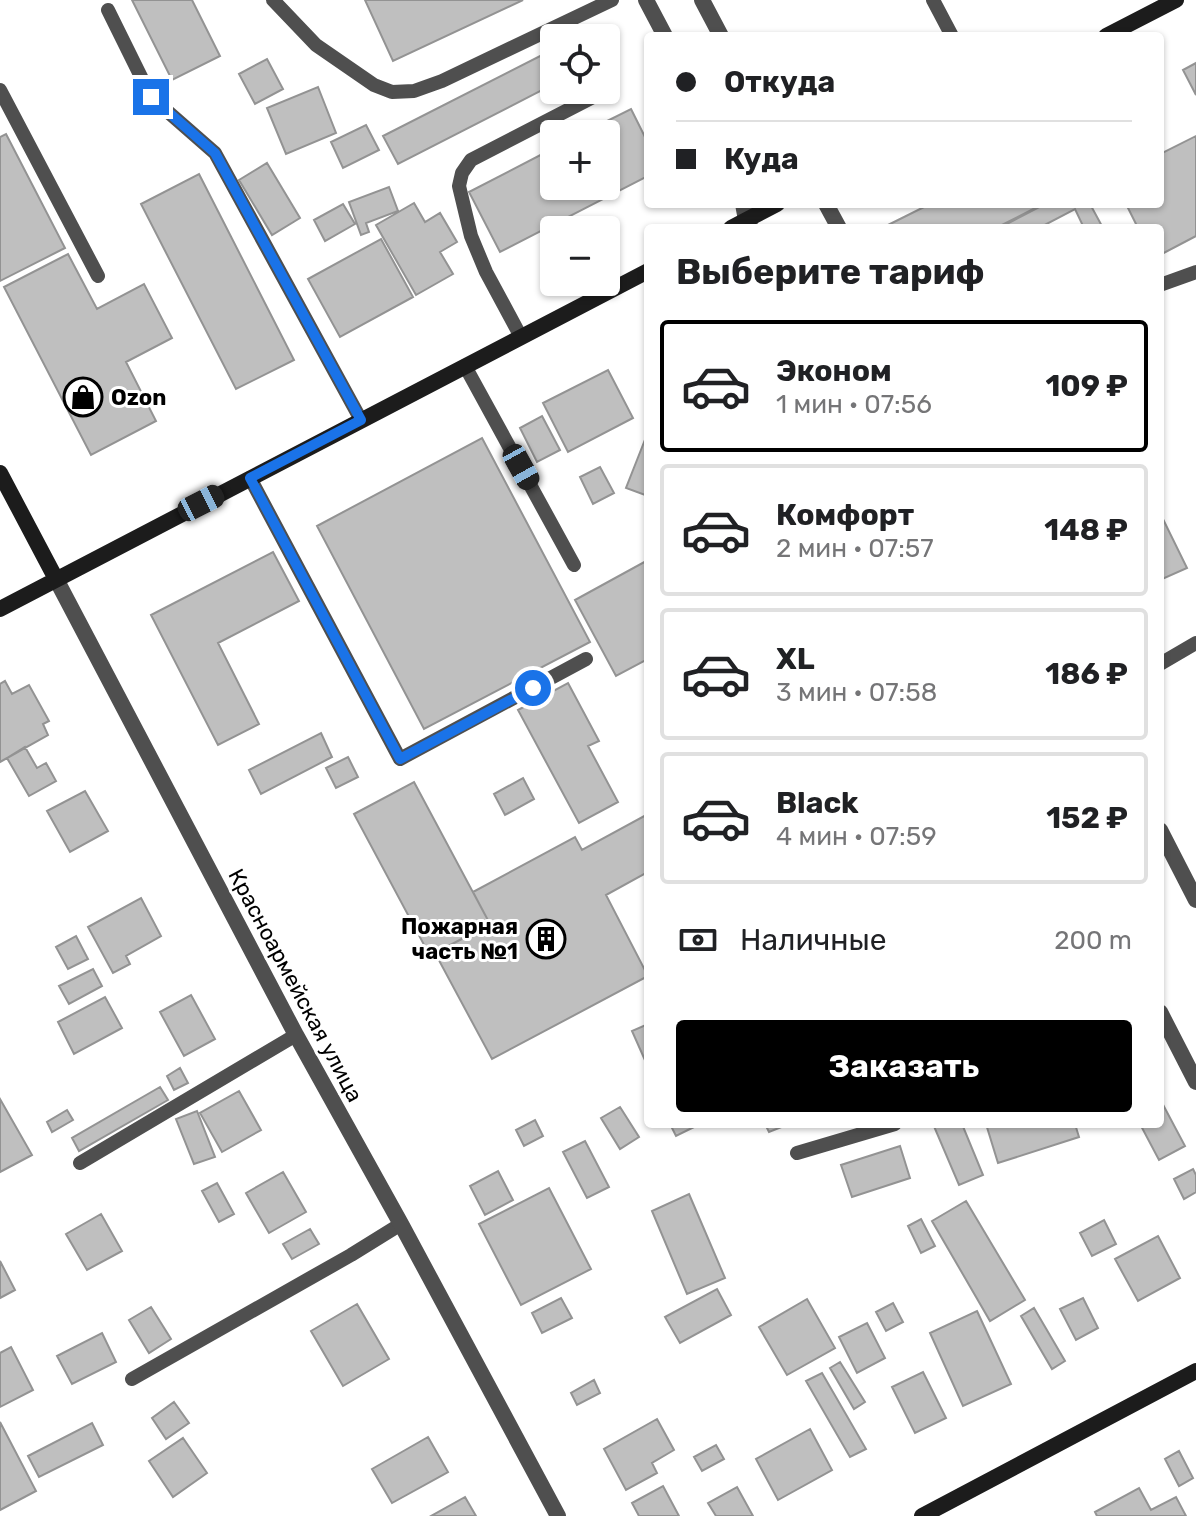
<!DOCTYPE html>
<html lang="ru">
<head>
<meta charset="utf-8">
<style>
  :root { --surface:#fff; --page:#f2f2f2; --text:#202124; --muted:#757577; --line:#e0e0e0; --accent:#000 }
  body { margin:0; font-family:Rubik,sans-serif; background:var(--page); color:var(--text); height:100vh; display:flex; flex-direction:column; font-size:30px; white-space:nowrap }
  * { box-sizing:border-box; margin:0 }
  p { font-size:26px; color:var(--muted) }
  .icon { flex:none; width:44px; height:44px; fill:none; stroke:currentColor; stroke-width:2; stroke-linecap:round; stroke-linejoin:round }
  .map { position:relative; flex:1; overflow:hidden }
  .details { position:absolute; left:644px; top:224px; width:520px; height:904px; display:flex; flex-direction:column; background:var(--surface); border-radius:8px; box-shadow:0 2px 6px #0004 }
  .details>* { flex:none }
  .guide { position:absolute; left:644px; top:32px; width:520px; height:176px; border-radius:8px; box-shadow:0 2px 6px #0004; display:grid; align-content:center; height:176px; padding:0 32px; background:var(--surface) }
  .controls { position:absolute; left:540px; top:24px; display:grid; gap:16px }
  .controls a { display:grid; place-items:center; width:80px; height:80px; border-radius:8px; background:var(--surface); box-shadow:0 2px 6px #0004; font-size:40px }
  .end { position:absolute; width:36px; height:36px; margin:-18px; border:10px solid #1a73e8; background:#fff; box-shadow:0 0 0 4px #fff }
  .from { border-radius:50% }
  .car { position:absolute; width:24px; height:48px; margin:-24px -12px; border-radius:10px; box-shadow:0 0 6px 2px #0007; background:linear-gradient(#222 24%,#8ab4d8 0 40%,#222 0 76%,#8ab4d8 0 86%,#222 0) }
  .guide b { display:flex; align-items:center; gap:28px; height:76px; font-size:30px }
  .guide b+b { border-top:2px solid var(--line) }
  .guide i { width:20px; height:20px; background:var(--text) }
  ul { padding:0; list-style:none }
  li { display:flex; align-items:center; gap:24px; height:132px; margin:0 16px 12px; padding:0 16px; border:4px solid var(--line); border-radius:8px }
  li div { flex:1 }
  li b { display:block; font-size:30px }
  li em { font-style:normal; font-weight:700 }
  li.active { border-color:var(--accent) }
  li>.icon { width:72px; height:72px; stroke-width:1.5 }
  h2 { padding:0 32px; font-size:36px; line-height:96px }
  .pay { display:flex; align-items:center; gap:20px; height:88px; padding:0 32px; font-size:30px }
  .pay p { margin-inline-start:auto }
  .cta { display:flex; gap:16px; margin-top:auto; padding:16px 32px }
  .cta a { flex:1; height:92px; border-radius:8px; background:var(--accent); color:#fff; font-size:32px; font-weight:700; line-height:92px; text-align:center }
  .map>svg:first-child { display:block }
  .building { fill:#bfbfbf; stroke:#939393; stroke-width:2 }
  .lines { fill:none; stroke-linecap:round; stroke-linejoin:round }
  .lane { stroke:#4f4f4f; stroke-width:14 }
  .street { stroke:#4f4f4f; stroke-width:16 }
  .secondary { stroke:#1c1c1c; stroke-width:16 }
  .route { stroke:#1a73e8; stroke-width:10 }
  .labels { text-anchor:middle; stroke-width:6; stroke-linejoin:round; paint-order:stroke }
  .poi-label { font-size:22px; font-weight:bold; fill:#000; stroke:#fff; text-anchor:start }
  .street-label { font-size:22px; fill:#000; stroke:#fff }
</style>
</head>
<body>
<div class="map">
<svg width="1196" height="1516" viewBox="0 0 1196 1516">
  <rect width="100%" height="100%" fill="#fff"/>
  <path class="building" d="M 132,0 L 192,0 L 220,56 L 172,80 Z
    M 365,0 L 523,0 L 393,61 Z
    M 554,49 L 554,84 L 398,164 L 383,136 Z
    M 267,59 L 283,89 L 255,104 L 239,74 Z
    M 1196,63 L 1196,95 L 1183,70 Z
    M 318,87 L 336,133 L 286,154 L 267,108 Z
    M 631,109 L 648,143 L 648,176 L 500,252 L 469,192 L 554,148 L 554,186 L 606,186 L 606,134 L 581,134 Z
    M 366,125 L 379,150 L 343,168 L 331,142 Z
    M 6,134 L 65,248 L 0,281 L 0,137 Z
    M 1196,136 L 1196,236 L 1160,255 L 1160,228 L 1138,228 L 1126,204 L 1160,204 L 1160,154 Z
    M 267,163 L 300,218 L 272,235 L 239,180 Z
    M 199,174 L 294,360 L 236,389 L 141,204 Z
    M 389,187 L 398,211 L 366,223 L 369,232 L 361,235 L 349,202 Z
    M 414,203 L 425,222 L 440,213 L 457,242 L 440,252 L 453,274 L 416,295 L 376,225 Z
    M 343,204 L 355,224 L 325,241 L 314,220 Z
    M 930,204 L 1043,204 L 996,228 L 882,228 Z
    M 1045,204 L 1090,204 L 1103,228 L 1084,228 L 1075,209 L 1039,228 L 999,228 Z
    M 381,239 L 413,297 L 340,337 L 308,279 Z
    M 68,254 L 97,309 L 144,284 L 172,338 L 126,362 L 156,421 L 91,455 L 4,287 Z
    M 608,370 L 633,418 L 568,452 L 543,403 Z
    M 542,416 L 560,450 L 537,462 L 520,428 Z
    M 648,432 L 648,496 L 626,488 Z
    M 482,438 L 590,642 L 424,729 L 317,526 Z
    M 600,467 L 614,493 L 593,504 L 580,477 Z
    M 1160,513 L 1187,568 L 1160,580 Z
    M 273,552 L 299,601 L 218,643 L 259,724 L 218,745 L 151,615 Z
    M 648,560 L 648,659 L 616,676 L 575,600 Z
    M 5,681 L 12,694 L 29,685 L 49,721 L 43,724 L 48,735 L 0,762 L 0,684 Z
    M 568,683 L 599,741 L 588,746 L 618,802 L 579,823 L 518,710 Z
    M 321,733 L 332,757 L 261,794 L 249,770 Z
    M 25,747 L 37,768 L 46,763 L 56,781 L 29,796 L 7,758 Z
    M 348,757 L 358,777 L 336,788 L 326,768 Z
    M 523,778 L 534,799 L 505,815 L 494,794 Z
    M 414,782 L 490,924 L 430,956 L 354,814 Z
    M 85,791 L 108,831 L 70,852 L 47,811 Z
    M 648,814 L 648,872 L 606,895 L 648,976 L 492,1059 L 435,953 L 490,924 L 473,892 L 575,837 L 582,850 Z
    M 141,898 L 161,936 L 126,956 L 130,964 L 113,973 L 88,927 Z
    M 76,936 L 88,959 L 68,969 L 56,947 Z
    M 93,969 L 102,986 L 69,1004 L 59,986 Z
    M 191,995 L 215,1039 L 184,1056 L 160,1012 Z
    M 105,997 L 122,1028 L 74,1054 L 58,1022 Z
    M 648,1024 L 648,1067 L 632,1031 Z
    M 180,1068 L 188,1083 L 174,1090 L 167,1076 Z
    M 160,1087 L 168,1100 L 79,1151 L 72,1138 Z
    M 239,1091 L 261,1130 L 222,1152 L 200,1113 Z
    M 0,1099 L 32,1155 L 0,1172 Z
    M 1160,1099 L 1185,1146 L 1159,1160 L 1140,1124 L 1160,1124 Z
    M 620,1107 L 639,1137 L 620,1149 L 601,1118 Z
    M 67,1110 L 73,1120 L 52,1132 L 47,1122 Z
    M 197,1111 L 215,1157 L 194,1164 L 176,1119 Z
    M 535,1120 L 543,1136 L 524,1146 L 516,1130 Z
    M 670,1124 L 692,1124 L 694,1127 L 676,1136 Z
    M 765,1124 L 789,1124 L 769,1132 Z
    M 933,1124 L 962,1124 L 983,1175 L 959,1185 Z
    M 986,1124 L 1075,1124 L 1079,1137 L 998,1163 Z
    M 585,1141 L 609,1187 L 587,1198 L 563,1152 Z
    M 900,1146 L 910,1178 L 852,1197 L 841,1165 Z
    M 1193,1169 L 1196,1175 L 1196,1192 L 1184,1199 L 1174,1179 Z
    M 498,1171 L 513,1200 L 485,1215 L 470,1186 Z
    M 283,1172 L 306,1212 L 269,1233 L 246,1193 Z
    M 217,1183 L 234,1214 L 219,1222 L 202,1191 Z
    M 549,1188 L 591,1269 L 521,1305 L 479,1224 Z
    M 689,1194 L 725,1278 L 687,1294 L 652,1211 Z
    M 966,1201 L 1025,1300 L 990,1321 L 932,1221 Z
    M 101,1214 L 122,1251 L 87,1270 L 66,1234 Z
    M 921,1219 L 935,1246 L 921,1253 L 908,1226 Z
    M 1104,1220 L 1116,1244 L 1092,1256 L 1080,1233 Z
    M 310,1229 L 319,1244 L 292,1259 L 283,1244 Z
    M 1158,1236 L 1180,1278 L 1138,1301 L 1115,1259 Z
    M 0,1261 L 15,1290 L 0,1298 Z
    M 717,1289 L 731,1315 L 680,1343 L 665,1317 Z
    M 561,1298 L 572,1318 L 542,1333 L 532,1313 Z
    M 1083,1298 L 1098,1328 L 1076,1340 L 1060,1309 Z
    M 807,1299 L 835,1348 L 787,1375 L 759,1327 Z
    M 893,1303 L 903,1322 L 886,1331 L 876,1312 Z
    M 357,1304 L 389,1359 L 343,1386 L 311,1331 Z
    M 151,1307 L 171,1339 L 149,1353 L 129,1320 Z
    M 1034,1308 L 1065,1361 L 1052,1369 L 1021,1316 Z
    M 977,1311 L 1011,1384 L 963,1406 L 930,1333 Z
    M 867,1323 L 885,1358 L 857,1373 L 839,1337 Z
    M 102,1333 L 116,1362 L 72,1384 L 57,1356 Z
    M 11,1347 L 33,1390 L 0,1407 L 0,1353 Z
    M 840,1362 L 865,1402 L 854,1409 L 830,1368 Z
    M 923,1372 L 946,1418 L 915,1433 L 892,1387 Z
    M 822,1373 L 866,1449 L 850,1457 L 806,1381 Z
    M 594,1380 L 600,1393 L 577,1405 L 571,1393 Z
    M 174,1402 L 189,1423 L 166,1439 L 152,1418 Z
    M 657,1419 L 674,1450 L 652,1463 L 657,1473 L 626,1490 L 604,1449 Z
    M 0,1422 L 36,1491 L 0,1510 Z
    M 92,1423 L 103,1445 L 39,1477 L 28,1456 Z
    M 810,1429 L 832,1470 L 778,1500 L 756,1459 Z
    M 428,1437 L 448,1472 L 392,1503 L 372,1469 Z
    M 183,1438 L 207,1473 L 173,1497 L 149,1461 Z
    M 716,1445 L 724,1459 L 702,1471 L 694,1457 Z
    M 1179,1451 L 1193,1478 L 1179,1486 L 1165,1459 Z
    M 663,1486 L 679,1516 L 639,1516 L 632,1503 Z
    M 737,1487 L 753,1516 L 716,1516 L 708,1503 Z
    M 1139,1488 L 1151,1510 L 1176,1497 L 1186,1516 L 1097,1516 L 1095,1512 Z
    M 465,1497 L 476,1516 L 431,1516 Z"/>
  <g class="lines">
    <path class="lane" d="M 273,0 L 316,45 L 374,85 L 392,92 L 414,91 L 442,81 L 612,0
      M 933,0 L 952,36
      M 108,10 L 151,97 L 215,153 L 361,420
      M 0,90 L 98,276
      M 1160,285 L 1196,272
      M 521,337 L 486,272 L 471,236 L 459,186 L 462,173 L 471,160 L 595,96
      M 465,366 L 574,565
      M 250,478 L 400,759 L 586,659
      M 1160,664 L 1196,643
      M 797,1153 L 895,1124
      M 80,1163 L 296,1035
      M 132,1379 L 351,1255 L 401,1224"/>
    <path class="street" d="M 646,0 L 665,36
      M 702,0 L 721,36
      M 743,204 L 746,220 L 751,228
      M 826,204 L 839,228
      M 56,579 L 296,1035 L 401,1224 L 558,1516
      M 1160,830 L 1196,900
      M 1160,1012 L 1196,1082"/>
    <path class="secondary" d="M 1106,36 L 1176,0
      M 731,228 L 777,204
      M 0,473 L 56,579
      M 0,609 L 648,271
      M 922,1516 L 1196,1371"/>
  </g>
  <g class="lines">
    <path class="route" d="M 151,97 L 215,153 L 361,420 L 250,478 L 400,759 L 533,688"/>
  </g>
  <defs>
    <g id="shop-ring" transform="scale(2)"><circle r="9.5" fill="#fff" stroke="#000" stroke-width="1.5"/><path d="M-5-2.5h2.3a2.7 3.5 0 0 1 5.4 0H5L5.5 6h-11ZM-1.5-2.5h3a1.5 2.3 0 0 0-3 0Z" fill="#000"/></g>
    <g id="building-ring" transform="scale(2)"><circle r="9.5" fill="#fff" stroke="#000" stroke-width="1.5"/><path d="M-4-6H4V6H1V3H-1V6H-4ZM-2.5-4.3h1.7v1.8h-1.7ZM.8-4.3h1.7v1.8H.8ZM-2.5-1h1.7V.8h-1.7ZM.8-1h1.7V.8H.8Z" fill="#000"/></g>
  </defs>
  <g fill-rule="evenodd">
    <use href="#shop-ring" x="83" y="397"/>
    <use href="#building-ring" x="546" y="939"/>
  </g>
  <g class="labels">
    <g class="poi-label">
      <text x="111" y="405">Ozon</text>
      <text x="518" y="934" text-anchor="end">Пожарная<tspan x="518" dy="25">часть №1</tspan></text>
    </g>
    <g class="street-label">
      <text transform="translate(296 985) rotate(62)" y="8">Красноармейская улица</text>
    </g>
  </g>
</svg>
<div class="controls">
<a><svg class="icon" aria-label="locate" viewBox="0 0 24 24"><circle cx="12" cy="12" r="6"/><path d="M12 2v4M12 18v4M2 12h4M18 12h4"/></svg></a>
<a>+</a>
<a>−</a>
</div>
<i class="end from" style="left:533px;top:688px"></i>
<i class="end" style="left:151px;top:97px"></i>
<i class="car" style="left:521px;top:467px;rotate:151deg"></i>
<i class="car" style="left:201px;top:503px;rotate:63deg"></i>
<div class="guide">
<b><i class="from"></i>Откуда</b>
<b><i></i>Куда</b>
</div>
<section class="details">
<h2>Выберите тариф</h2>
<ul>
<li class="active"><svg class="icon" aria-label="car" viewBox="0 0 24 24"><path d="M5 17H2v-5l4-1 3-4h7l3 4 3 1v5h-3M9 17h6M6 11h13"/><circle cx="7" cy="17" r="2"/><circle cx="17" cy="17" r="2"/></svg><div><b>Эконом</b><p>1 мин · 07:56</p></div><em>109 ₽</em></li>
<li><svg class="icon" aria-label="car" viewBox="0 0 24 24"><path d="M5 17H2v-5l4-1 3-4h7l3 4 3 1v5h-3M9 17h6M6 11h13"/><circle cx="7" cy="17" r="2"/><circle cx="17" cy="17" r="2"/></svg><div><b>Комфорт</b><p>2 мин · 07:57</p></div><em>148 ₽</em></li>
<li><svg class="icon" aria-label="car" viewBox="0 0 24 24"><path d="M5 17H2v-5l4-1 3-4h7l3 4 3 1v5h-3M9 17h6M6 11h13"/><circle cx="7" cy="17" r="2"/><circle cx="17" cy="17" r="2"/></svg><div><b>XL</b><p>3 мин · 07:58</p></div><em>186 ₽</em></li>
<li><svg class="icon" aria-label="car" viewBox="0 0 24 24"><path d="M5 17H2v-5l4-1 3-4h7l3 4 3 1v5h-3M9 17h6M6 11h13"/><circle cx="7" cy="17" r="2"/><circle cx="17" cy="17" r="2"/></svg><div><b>Black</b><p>4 мин · 07:59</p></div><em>152 ₽</em></li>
</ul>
<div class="pay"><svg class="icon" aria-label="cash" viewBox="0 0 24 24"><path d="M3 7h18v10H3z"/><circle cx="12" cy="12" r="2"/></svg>Наличные<p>200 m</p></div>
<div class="cta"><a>Заказать</a></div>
</section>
</div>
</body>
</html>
